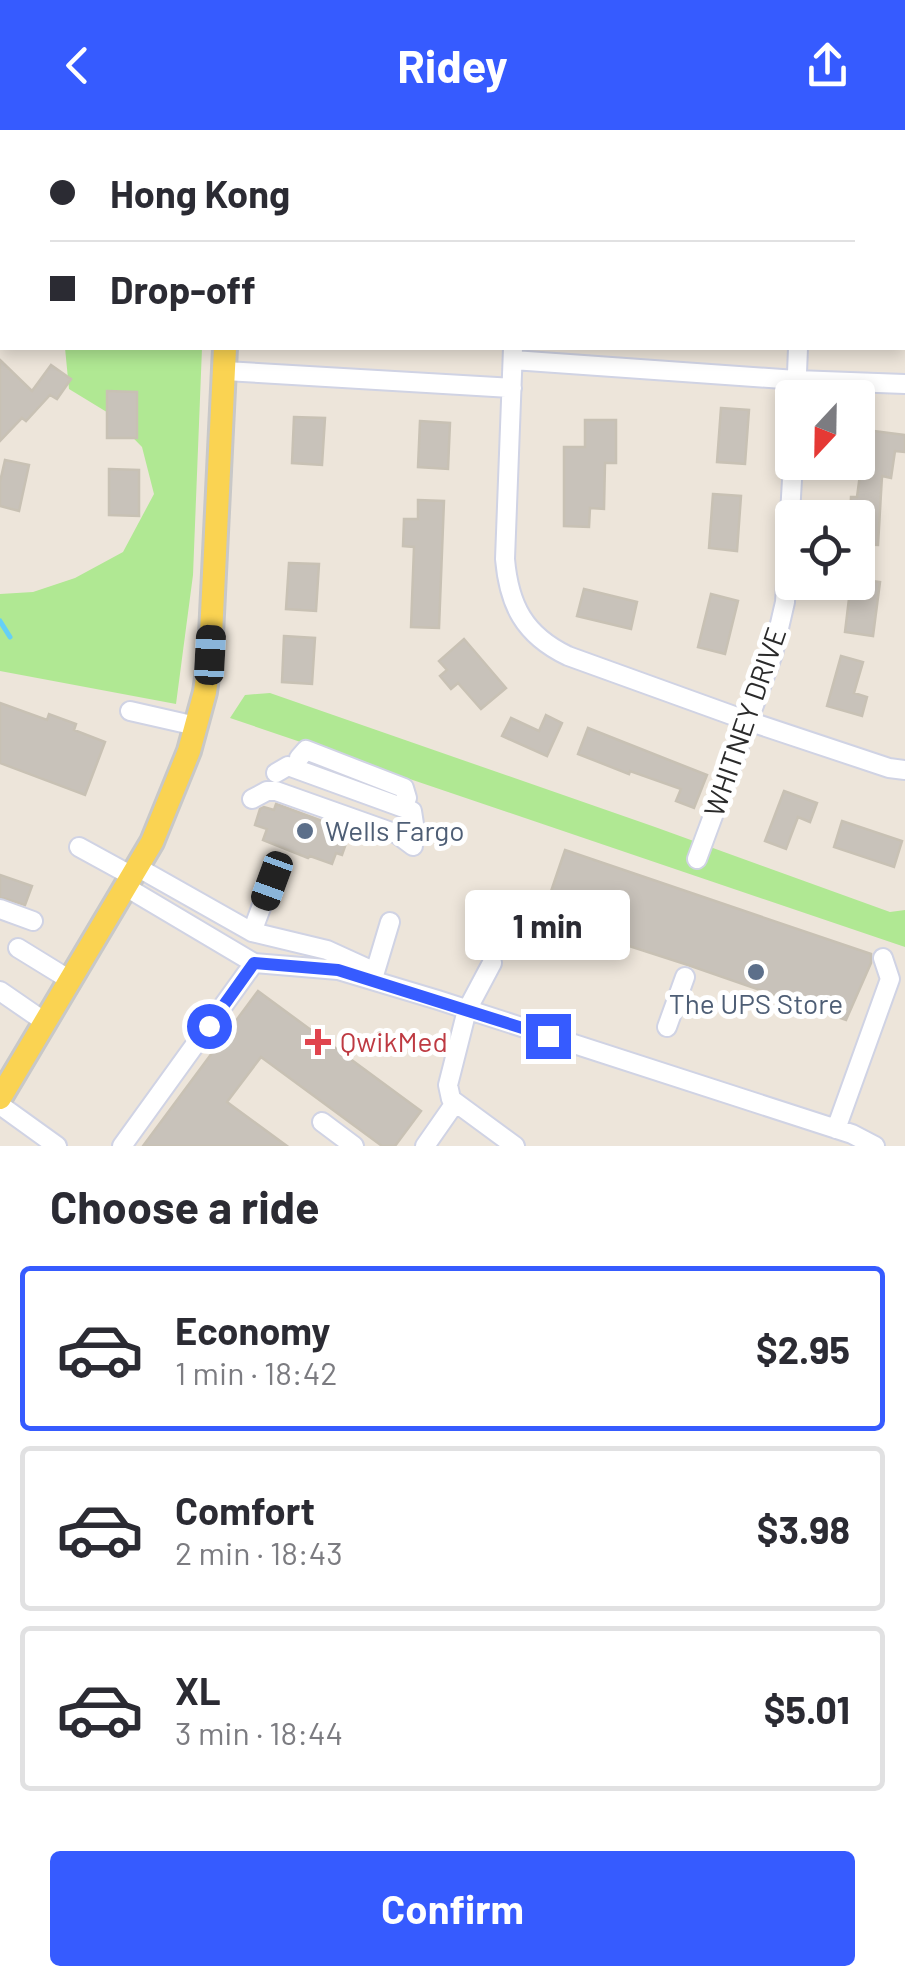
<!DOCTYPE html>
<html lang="en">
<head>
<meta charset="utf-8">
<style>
  :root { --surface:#fff; --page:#f2f2f3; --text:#2b2b33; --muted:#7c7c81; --line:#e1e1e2; --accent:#365bff }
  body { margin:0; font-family:Barlow,sans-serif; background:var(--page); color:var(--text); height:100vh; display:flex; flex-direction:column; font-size:38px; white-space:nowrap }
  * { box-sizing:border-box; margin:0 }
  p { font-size:32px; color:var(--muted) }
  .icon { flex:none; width:55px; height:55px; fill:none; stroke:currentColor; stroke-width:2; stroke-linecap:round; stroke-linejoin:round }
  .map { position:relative; height:1016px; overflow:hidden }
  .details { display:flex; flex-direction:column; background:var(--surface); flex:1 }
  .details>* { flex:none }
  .hud { position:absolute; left:0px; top:0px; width:905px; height:220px; box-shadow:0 5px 15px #0003; display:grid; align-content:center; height:220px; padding:0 50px; background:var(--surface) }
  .needle { width:65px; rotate:202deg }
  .fabs { position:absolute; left:775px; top:250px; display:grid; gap:20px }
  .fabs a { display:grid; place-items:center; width:100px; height:100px; border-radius:10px; background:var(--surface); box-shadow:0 5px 15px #0003; font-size:50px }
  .end { position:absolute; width:45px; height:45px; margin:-22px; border:12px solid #365bff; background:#fff; box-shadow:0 0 0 5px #fff }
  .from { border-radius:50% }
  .bubble { position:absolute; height:70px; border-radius:10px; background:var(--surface); box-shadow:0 5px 15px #0003; font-size:32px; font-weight:700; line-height:70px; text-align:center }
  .car { position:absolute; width:30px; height:60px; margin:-30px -15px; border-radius:12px; box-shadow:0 0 8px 2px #0007; background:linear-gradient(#222 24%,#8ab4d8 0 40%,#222 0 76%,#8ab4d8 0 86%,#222 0) }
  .hud b { display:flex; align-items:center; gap:35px; height:95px; font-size:38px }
  .hud b+b { border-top:2px solid var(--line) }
  .hud i { width:25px; height:25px; background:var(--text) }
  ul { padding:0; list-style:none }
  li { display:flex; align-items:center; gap:30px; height:165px; margin:0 20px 15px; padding:0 30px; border:5px solid var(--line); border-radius:10px }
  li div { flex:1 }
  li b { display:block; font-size:38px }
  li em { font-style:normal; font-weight:700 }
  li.current { border-color:var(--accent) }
  li>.icon { width:90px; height:90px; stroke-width:1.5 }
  h2 { padding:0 50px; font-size:45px; line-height:120px }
  .button { display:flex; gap:20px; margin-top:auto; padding:20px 50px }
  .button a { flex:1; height:115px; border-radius:10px; background:var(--accent); color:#fff; font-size:40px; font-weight:700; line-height:115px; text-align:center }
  header { display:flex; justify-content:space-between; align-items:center; height:130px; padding:0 50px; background:var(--accent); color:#fff; font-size:45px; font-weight:700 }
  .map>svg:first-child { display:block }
  .green { fill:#b0e893 }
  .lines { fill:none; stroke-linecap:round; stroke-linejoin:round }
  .stream { stroke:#66d0f7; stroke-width:5 }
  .building { fill:#c8c2ba; stroke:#c8c1b4; stroke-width:2.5 }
  .minor-casing { stroke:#d0d3e4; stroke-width:22 }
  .major-casing { stroke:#c8c8c8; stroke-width:28 }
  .minor { stroke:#fff; stroke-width:18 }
  .major { stroke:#fad352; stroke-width:22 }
  .route { stroke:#365bff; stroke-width:12 }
  .service-dot { fill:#5c6f8a; stroke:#fff; stroke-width:4 }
  .health-dot { fill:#e0444e; stroke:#fff; stroke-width:4 }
  .labels { text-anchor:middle; stroke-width:10; stroke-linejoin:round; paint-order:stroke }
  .street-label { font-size:28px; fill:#2a2a2a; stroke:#fff }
  .service-label { font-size:28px; fill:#4e5e75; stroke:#fff; text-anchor:start }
  .health-label { font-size:28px; fill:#be3a42; stroke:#fff; text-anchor:start }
</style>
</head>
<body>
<header><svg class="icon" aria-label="back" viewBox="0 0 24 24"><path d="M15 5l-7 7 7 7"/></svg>Ridey<svg class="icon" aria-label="share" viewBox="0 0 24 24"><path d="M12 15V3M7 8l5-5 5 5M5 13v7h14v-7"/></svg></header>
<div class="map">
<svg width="905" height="1016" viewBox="0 0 905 1016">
  <rect width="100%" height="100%" fill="#ede5da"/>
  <path class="green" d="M 65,218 L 202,218 L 193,445 L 176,574 L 0,541 L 0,464 L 33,462 L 75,448 L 123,422 L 154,364 L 142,317 L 110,284 L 69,259 Z
    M 270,563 L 655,697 L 890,782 L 905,780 L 905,817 L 230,588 L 245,565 Z"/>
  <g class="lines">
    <path class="stream" d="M 0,491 L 10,507"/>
  </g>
  <path class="building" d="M 0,230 L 32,261 L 51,235 L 71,249 L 57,269 L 50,265 L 26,291 L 22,288 L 0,311 Z
    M 107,261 L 137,262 L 137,308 L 107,308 Z
    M 721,278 L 749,280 L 745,334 L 717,332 Z
    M 294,287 L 325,288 L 322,335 L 292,333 Z
    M 585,290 L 616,290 L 616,333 L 605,333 L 604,379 L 590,378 L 589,397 L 564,396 L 564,317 L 585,317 Z
    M 420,291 L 450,293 L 448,339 L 418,337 Z
    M 866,300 L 905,305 L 905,322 L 895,321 L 891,348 L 882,346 L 878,415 L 858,414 L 858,388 L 850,388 L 851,367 L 857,367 Z
    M 5,330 L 29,335 L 19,381 L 0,376 L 0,352 Z
    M 109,339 L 139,340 L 139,386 L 109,385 Z
    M 713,364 L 741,366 L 737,421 L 709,418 Z
    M 418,370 L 444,371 L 439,498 L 411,497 L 414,417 L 403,416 L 404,389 L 418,389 Z
    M 289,433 L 319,434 L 316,481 L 286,479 Z
    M 858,449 L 880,452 L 873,506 L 845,502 L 851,452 L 858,452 Z
    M 584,459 L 637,472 L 631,499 L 577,486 Z
    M 711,464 L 738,471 L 725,524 L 698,517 Z
    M 284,506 L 315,508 L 312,554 L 282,552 Z
    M 464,509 L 506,558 L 481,579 L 458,553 L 451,559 L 440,546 L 447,540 L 439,531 Z
    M 841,526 L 863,532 L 854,563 L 867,567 L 862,586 L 827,576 Z
    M 0,573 L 47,590 L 49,584 L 76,594 L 74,600 L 105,612 L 85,665 L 0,633 Z
    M 546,585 L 562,593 L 547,626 L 502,606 L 511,588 L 539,601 Z
    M 588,598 L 707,645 L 694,678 L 676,671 L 681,659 L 630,641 L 629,644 L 578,624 Z
    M 784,661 L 817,673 L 810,692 L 798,687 L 786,719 L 765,711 Z
    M 276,674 L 344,699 L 343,702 L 349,705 L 342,725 L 336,723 L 332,734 L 310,726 L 308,728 L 263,710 L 267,699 L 255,695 L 260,679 L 264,677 L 274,680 Z
    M 842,691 L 902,711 L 894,737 L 834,717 Z
    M 565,720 L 871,824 L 871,833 L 846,890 L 688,835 L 542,788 Z
    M 0,745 L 32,756 L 25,775 L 0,767 Z
    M 258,861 L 421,981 L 395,1016 L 382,1016 L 261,927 L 227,972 L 287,1016 L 143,1016 Z"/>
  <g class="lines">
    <g class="minor-casing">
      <path id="minor" d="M 524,2 L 524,0
        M 810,2 L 810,0
        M 513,218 L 505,429 C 509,475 524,505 568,526 L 748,591 L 889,638 L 905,640
        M 513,230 L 796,250 L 905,254
        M 225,241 L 512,258
        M 796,268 L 798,218
        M 130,581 L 196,596
        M 299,628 L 306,620 L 404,658 L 407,668
        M 276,643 L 288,636 L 412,681 L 414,694
        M 252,669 L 267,661 L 276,661 L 397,704 L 413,716
        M 79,717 L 132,746
        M 697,729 L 773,524 L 785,472 L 793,332
        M 137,737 L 252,802 L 327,820 L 373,841
        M 126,757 L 254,833 L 338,840 L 438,870 L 852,1004 L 875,1016
        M 0,779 L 33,791
        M 252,802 L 271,751
        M 18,818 L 70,850
        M 492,833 L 467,880 L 448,955 L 451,969 L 515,1016
        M 375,842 L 390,792
        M 0,861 L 45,892
        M 667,897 L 685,847
        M 0,975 L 57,1016
        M 322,992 L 354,1016
        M 836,999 L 890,849 L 883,828
        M 122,1016 L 254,833
        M 425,1016 L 455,973"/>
    </g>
    <g class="major-casing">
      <path id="major" d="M 232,2 L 232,0
        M 0,968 L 152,712 L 189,621 L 205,562 L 210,525 L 225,218"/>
    </g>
    <use href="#minor" class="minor"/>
    <use href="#major" class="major"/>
  </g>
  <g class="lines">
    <path class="route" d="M 209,896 L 254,833 L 338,840 L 548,906"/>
  </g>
  <g class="service-dot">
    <circle cx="305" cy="701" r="10"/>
    <circle cx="756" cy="842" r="10"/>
  </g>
  <path class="health-dot" d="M313 897h10v10h10v10h-10v10h-10v-10h-10v-10h10z"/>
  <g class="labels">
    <g class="street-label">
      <text transform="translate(745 592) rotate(-71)" y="10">WHITNEY DRIVE</text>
    </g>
    <g class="service-label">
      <text x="325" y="711">Wells Fargo</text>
      <text x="756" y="884" text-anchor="middle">The UPS Store</text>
    </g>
    <g class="health-label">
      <text x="340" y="922">QwikMed</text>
    </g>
  </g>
</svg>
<div class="fabs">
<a><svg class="needle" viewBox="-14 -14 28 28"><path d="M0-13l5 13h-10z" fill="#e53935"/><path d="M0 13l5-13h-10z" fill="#7c7c81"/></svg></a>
<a><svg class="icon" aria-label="locate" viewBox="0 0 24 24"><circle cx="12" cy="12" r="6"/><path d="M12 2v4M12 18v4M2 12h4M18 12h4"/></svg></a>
</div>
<i class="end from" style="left:209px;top:896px"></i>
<i class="end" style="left:548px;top:906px"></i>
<div class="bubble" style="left:465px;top:760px;width:165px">1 min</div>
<i class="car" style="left:210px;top:525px;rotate:3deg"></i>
<i class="car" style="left:272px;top:751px;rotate:200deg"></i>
<div class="hud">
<b><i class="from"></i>Hong Kong</b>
<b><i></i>Drop-off</b>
</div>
</div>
<section class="details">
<h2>Choose a ride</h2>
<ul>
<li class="current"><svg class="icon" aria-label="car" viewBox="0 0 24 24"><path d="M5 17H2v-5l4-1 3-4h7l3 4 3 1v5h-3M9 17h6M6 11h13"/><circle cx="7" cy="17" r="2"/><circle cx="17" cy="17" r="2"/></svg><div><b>Economy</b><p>1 min · 18:42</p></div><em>$2.95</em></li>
<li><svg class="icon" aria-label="car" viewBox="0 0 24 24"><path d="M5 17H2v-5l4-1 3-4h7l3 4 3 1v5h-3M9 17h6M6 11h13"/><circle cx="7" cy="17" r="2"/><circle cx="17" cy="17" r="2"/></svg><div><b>Comfort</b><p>2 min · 18:43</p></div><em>$3.98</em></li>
<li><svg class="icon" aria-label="car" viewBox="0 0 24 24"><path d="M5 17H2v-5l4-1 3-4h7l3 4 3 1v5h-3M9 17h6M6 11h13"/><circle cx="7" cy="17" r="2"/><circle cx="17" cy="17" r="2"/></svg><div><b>XL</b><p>3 min · 18:44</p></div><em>$5.01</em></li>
</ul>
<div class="button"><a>Confirm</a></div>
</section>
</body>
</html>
